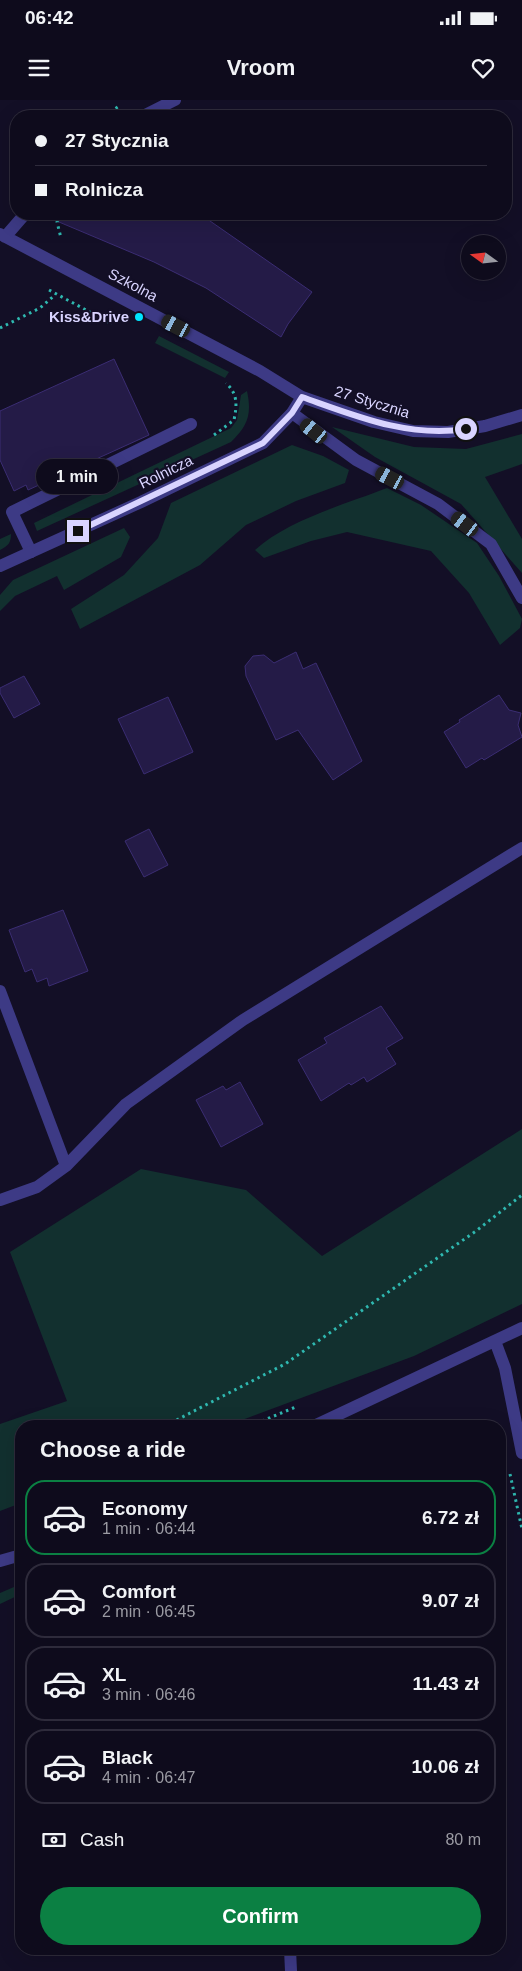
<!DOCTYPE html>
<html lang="en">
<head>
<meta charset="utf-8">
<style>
  :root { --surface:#0e0b1c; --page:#1c1929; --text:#f1f3f6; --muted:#9b9ba3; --line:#2e2b3b; --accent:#0b8043 }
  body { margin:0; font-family:Arial,sans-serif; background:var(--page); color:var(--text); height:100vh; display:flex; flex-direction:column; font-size:19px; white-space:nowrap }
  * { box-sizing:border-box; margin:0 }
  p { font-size:16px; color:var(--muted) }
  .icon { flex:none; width:28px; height:28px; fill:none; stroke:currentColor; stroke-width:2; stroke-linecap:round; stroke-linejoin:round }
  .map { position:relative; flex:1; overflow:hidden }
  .sheet { position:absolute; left:15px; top:1320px; width:491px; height:535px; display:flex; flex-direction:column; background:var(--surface); border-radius:20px; box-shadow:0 5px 20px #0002,0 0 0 1px var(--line) }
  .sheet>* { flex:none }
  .banner { position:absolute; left:10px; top:10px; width:502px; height:110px; border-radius:20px; box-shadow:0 5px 20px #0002,0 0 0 1px var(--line); display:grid; align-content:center; height:110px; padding:0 25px; background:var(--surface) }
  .needle { width:32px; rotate:285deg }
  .buttons { position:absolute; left:461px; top:135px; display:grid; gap:10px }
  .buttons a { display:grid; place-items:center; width:45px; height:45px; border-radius:50%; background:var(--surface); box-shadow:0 5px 20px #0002,0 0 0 1px var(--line); font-size:25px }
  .end { position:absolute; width:22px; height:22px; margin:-11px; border:6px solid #d9d4ff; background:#111; box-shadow:0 0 0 2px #111 }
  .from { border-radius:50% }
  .bubble { position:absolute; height:35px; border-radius:18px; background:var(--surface); box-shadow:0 5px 20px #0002,0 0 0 1px var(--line); font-size:16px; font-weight:700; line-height:35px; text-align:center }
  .car { position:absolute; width:15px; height:30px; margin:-15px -8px; border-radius:6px; box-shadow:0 0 4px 1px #0007; background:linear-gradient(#222 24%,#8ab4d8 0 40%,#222 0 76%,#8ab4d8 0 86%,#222 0) }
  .banner b { display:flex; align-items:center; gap:18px; height:48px; font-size:19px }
  .banner b+b { border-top:1px solid var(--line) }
  .banner i { width:12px; height:12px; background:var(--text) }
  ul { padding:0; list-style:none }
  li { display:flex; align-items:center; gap:15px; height:75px; margin:0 10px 8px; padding:0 15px; border:2px solid var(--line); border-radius:20px }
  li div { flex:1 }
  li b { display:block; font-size:19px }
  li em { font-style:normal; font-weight:700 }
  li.on { border-color:var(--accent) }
  li>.icon { width:45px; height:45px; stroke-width:1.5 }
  h2 { padding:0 25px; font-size:22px; line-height:60px }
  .pay { display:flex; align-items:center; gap:12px; height:55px; padding:0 25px; font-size:19px }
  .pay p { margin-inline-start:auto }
  .cta { display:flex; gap:10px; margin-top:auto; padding:10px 25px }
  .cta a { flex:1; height:58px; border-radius:30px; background:var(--accent); color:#fff; font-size:20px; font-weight:700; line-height:58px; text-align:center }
  .status { display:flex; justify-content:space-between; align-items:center; height:35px; padding:0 25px; background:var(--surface); direction:ltr }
  .status svg { height:14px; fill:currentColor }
  header { display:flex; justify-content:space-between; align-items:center; height:65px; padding:0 25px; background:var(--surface); font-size:22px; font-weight:700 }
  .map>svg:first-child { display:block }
  .green { fill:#12302f }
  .building { fill:#241b47; stroke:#3b2d73 }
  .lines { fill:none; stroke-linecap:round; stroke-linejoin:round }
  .path { stroke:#2fb8b0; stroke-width:3; stroke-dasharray:2.5 4; stroke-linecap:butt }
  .service { stroke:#3d3a85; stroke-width:12 }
  .minor { stroke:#3d3a85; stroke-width:12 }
  .route { stroke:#d9d4ff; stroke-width:6 }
  .poi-dot { fill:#00e5ff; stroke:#130f26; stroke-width:2 }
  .labels { text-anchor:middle; stroke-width:4.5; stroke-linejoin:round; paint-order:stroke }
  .street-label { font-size:15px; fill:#d9d4ff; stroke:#130f26 }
  .poi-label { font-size:15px; font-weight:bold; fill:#d9d4ff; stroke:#130f26; text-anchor:end }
</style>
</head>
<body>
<div class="status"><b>06:42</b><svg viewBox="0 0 49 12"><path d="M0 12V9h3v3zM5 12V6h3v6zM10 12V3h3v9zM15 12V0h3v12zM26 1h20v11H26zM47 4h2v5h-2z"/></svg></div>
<header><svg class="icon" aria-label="menu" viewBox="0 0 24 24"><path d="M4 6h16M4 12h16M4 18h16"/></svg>Vroom<svg class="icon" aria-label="heart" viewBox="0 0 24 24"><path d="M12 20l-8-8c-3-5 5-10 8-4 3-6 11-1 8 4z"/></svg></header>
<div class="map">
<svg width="522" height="1871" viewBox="0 0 522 1871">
  <rect width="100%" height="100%" fill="#130f26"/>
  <path class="green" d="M 159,236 L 229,272 L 225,278 L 155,243 Z
    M 247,291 C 252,314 248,326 231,342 L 37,431 L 34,423 L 231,328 L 237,320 L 241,295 Z
    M 332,327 L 414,347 L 466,349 L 522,334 L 522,364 L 485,377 L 522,439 L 522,473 L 461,404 L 375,357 Z
    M 292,345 L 323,356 L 349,370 L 345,383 L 296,401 L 246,425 L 200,465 L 80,529 L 71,509 L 124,475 L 158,438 L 171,403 Z
    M 387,388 L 421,405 L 477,443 L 499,476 L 522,519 L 520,528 L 500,545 L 469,493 L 431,451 L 347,432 L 311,441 L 264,458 L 255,450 C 288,420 346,404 387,388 Z
    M 124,428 L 130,437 L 121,457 L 64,490 L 57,476 L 15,496 L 0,511 L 0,495 L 13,480 Z
    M 11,434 C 11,443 8,446 0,450 L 0,439 Z
    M 522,1029 L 522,1204 L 414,1256 L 226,1326 L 21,1326 L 21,1403 L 0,1411 L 0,1324 L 67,1301 L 10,1152 L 141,1069 L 246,1090 L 322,1156 Z
    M 21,1484 L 21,1494 L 0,1504 L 0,1493 Z"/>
  <path class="building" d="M 40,114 L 200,114 L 312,192 L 288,224 L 281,237 L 206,188 L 154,162 Z
    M 114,259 L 149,335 L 28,390 L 26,385 L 14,391 L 0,360 L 0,311 Z
    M 296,552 L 303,569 L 316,563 L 362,661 L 333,680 L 298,630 L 276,640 L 246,576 L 245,566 L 253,556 L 264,555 L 274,563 Z
    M 24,576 L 40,604 L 14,618 L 0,593 L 0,588 Z
    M 499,595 L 509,610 L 521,613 L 518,625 L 522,637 L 484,660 L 482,658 L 466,668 L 444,632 L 460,622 L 459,620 Z
    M 168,597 L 193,652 L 144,674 L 118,619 Z
    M 149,729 L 168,765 L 144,777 L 125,741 Z
    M 63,810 L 88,871 L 49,886 L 47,878 L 37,882 L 32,869 L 25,872 L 9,830 Z
    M 381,906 L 403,938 L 386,948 L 396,964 L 367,982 L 364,977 L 351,985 L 349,983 L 321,1001 L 298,960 L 327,943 L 324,938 Z
    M 240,982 L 263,1024 L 221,1047 L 196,1000 L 223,986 L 226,990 Z"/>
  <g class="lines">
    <path class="path" d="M 105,16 L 119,6
      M 60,114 L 57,122 L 61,138
      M 49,190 L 112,224
      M 0,228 L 40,208 L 55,195
      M 214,335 L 234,320 C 237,305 238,294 226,283
      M 165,1326 L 285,1264 L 476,1131 L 522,1095
      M 250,1326 L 298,1306
      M 510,1374 L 522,1429"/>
    <path class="service" d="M 292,313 L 356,360 L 438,404 L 491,444 L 522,498
      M 31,452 L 12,412 L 191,324
      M 0,891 L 66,1066
      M 0,1100 L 37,1087 L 66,1066 L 126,1004 L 243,920 L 522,748"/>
    <path class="minor" d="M 143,16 L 175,0
      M 0,134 L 260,271 L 302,297 L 374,322 L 413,331 L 448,332 L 485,326 L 522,315
      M 5,137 L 25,114
      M 0,466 L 141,402 L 263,343 L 292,313 L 302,297
      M 495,1241 L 505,1268 L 522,1353
      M 314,1326 L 522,1228
      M 0,1461 L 21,1455
      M 290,1849 L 291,1871"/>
  </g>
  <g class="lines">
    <path class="route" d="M 78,431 L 263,343 L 292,313 L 302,297 C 356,316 408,338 466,329"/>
  </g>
  <circle class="poi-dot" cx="139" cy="217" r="5"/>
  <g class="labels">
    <g class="street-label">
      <text transform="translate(133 185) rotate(28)" y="5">Szkolna</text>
      <text transform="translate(372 302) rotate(17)" y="5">27 Stycznia</text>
      <text transform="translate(166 372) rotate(-26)" y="5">Rolnicza</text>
    </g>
    <g class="poi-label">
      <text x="129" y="222">Kiss&amp;Drive</text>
    </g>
  </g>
</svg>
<div class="buttons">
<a><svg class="needle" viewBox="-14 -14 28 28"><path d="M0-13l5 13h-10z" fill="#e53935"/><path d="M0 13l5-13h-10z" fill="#9b9ba3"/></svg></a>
</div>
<i class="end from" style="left:466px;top:329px"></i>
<i class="end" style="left:78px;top:431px"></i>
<div class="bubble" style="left:36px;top:359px;width:82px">1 min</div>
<i class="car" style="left:176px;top:226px;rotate:298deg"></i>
<i class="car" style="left:314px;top:331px;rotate:309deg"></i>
<i class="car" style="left:390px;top:378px;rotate:298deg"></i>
<i class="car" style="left:465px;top:424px;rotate:307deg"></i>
<div class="banner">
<b><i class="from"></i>27 Stycznia</b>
<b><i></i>Rolnicza</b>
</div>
<section class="sheet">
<h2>Choose a ride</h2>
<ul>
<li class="on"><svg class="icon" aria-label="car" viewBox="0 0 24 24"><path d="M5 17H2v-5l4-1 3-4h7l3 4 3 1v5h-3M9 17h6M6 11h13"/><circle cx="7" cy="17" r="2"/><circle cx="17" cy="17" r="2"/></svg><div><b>Economy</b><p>1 min · 06:44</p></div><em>6.72 zł</em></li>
<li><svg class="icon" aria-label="car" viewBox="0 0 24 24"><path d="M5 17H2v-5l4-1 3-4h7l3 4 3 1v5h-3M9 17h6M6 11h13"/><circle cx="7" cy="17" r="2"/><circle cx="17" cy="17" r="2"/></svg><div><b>Comfort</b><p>2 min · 06:45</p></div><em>9.07 zł</em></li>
<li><svg class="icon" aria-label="car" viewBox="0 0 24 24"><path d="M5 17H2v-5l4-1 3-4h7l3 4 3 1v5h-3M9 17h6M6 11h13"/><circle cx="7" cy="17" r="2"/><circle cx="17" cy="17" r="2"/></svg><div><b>XL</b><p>3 min · 06:46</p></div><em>11.43 zł</em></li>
<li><svg class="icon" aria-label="car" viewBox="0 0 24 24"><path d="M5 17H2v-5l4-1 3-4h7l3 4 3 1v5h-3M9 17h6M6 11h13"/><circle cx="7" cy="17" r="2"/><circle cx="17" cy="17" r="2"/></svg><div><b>Black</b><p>4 min · 06:47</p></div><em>10.06 zł</em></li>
</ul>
<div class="pay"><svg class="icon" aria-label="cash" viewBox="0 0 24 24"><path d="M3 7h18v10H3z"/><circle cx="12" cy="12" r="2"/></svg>Cash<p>80 m</p></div>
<div class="cta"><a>Confirm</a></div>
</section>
</div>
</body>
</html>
